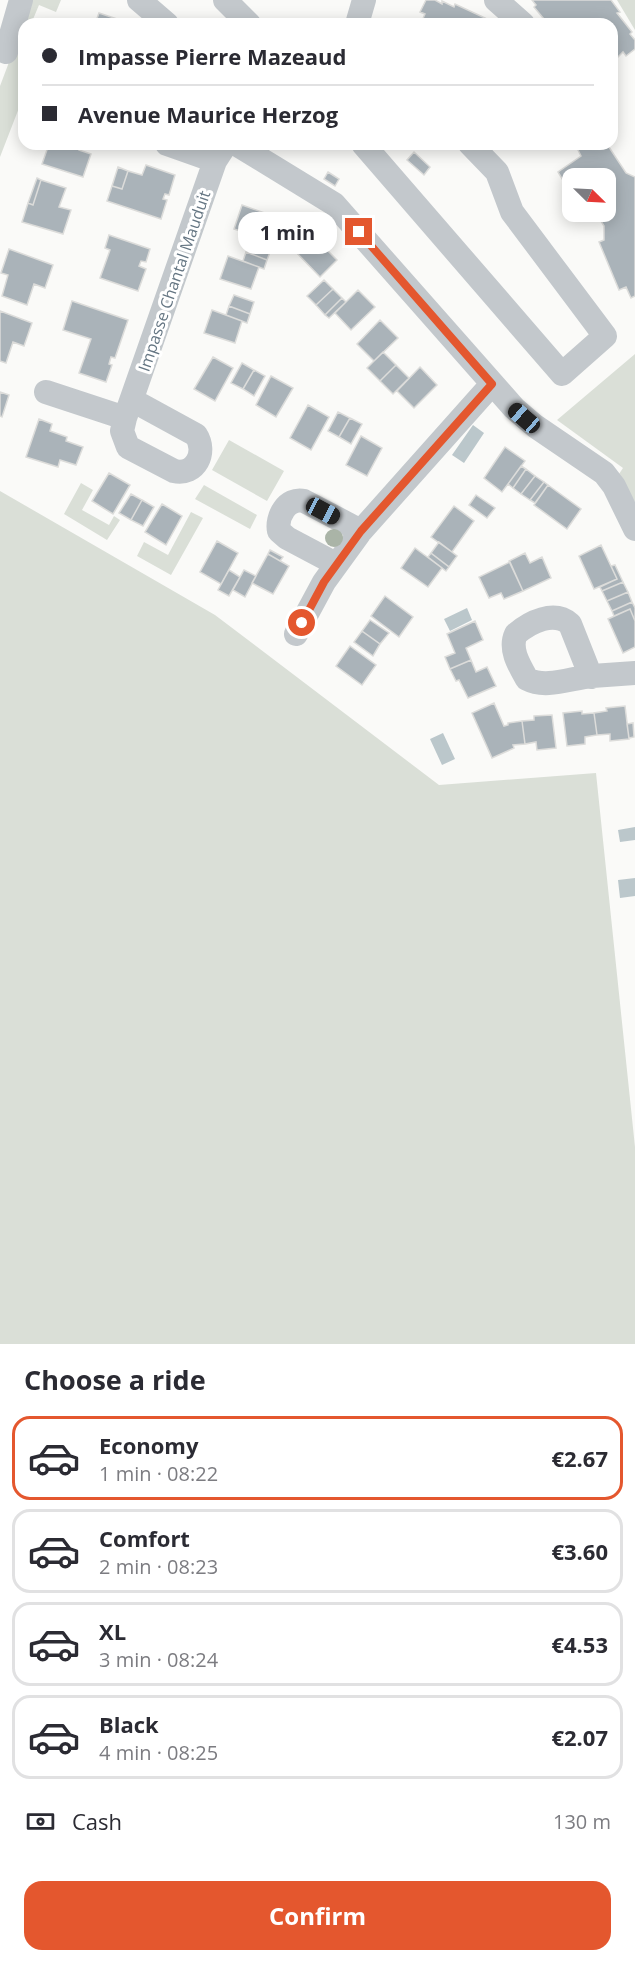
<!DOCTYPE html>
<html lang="en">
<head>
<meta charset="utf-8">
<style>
  :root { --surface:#fff; --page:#f7f7f7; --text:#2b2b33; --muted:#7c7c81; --line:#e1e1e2; --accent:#e4572e }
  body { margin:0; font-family:"Open Sans",sans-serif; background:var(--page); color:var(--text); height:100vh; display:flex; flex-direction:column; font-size:22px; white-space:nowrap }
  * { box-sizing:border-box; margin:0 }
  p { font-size:20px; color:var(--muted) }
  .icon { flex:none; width:33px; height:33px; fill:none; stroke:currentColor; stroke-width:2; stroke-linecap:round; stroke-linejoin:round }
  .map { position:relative; height:1344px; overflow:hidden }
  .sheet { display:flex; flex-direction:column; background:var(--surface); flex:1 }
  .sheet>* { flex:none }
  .top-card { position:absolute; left:18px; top:18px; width:600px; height:132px; border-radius:18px; box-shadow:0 3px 15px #0003; display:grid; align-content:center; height:132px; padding:0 24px; background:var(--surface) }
  .needle { width:39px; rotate:114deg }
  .controls { position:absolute; left:562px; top:168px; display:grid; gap:12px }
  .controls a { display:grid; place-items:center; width:54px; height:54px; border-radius:12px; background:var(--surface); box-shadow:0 3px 15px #0003; font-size:30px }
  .end { position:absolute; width:27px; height:27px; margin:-14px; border:8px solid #e4572e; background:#fff; box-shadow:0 0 0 3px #fff }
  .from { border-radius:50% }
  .bubble { position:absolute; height:42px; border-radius:18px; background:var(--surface); box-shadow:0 3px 15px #0003; font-size:20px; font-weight:700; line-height:42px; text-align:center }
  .car { position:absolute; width:18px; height:36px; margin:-18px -9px; border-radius:8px; box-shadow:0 0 4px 2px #0007; background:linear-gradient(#222 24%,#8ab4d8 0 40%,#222 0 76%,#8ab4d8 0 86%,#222 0) }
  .top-card b { display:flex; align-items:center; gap:21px; height:57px; font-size:22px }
  .top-card b+b { border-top:2px solid var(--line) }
  .top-card i { width:15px; height:15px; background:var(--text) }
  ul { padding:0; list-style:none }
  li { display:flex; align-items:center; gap:18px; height:84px; margin:0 12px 9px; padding:0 12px; border:3px solid var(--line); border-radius:18px }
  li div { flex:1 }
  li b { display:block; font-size:22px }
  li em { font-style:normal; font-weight:700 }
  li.selected { border-color:var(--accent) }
  li>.icon { width:54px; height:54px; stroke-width:1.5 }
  h2 { padding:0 24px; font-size:27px; line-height:72px }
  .pay { display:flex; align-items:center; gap:15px; height:66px; padding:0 24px; font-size:22px }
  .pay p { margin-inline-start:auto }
  .button { display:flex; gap:12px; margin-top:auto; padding:12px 24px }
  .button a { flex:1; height:69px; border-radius:18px; background:var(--accent); color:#fff; font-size:24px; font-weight:700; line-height:69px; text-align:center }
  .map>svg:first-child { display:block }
  .green { fill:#dadfd7 }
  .water { fill:#bbc7cb }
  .building { fill:#aab3b9; stroke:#dcdcda; stroke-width:1.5 }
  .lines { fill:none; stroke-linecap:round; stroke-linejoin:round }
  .minor { stroke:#c3c8cc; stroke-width:24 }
  .tree { fill:#aab4a7 }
  .route { stroke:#e4572e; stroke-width:8 }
  .labels { text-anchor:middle; stroke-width:6; stroke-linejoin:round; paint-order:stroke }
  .street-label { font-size:16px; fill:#657683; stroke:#fff }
</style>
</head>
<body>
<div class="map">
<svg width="635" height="1344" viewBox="0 0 635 1344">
  <rect width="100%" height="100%" fill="#fafaf8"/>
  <path class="green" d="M 30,0 L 61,0 L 56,12 L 39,5 L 31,24 L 24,24 L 24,95 L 0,157 L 0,86 L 14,49 Z
    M 617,0 L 635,0 L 635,30 Z
    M 635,354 L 635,502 L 619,474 L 623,468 L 557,420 Z
    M 229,440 L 284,471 L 267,501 L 212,470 Z
    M 81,483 L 93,490 L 82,510 L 109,525 L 114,516 L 120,520 L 107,540 L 64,514 Z
    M 204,485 L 257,515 L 250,529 L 195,499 Z
    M 0,491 L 215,615 L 439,785 L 596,773 L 635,1147 L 635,1344 L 0,1344 Z
    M 191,512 L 203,518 L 171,575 L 137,556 L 144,542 L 168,555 Z"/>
  <path class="water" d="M 473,425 L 484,433 L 464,463 L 452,455 Z
    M 467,608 L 472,620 L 450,631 L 444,619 Z
    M 443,733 L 455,759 L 442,765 L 430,739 Z
    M 635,827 L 635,840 L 620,842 L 618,830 Z
    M 635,878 L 635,896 L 620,898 L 618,880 Z"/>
  <path class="building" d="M 426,0 L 435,0 L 442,4 L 442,1 L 454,7 L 455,4 L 485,18 L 482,21 L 490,24 L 424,24 L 421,23 L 425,14 L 420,12 Z
    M 532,0 L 611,0 L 620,12 L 617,13 L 632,32 L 630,34 L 635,40 L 635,49 L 626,56 L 623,52 L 617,58 L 613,54 L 612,55 L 612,24 L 548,24 L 534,7 L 536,5 Z
    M 99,13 L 117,19 L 115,24 L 95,24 Z
    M 49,144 L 81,144 L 79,150 L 91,154 L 83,177 L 42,164 Z
    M 575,144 L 607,144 L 626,173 L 635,177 L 635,296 L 631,298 L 626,287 L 619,290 L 599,242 L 604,240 L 604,226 L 601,221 L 590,212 L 585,215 L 582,212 L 606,212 L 606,178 L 573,178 L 573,197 L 558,172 L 581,156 Z
    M 414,152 L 430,167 L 424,175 L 407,160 Z
    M 146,165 L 175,175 L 169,195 L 165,194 L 163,199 L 167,200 L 161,219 L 107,201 L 112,186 L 122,189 L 128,171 L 142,175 Z
    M 118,167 L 128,171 L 122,189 L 112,186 Z
    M 328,172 L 339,179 L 335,186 L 324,179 Z
    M 37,178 L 41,180 L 33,205 L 28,203 Z
    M 41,180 L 66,188 L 59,207 L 71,210 L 63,234 L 22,222 L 28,203 L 33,205 Z
    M 242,205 L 273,216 L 265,239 L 234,229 Z
    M 271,223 L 277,225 L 270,246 L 250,240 L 252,234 L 265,239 Z
    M 277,225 L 290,230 L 283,251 L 270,246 Z
    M 311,234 L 337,260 L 320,277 L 294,250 Z
    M 109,235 L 150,249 L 146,262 L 141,261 L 139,266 L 146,269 L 138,291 L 100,278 L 110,250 L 105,248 Z
    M 250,240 L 272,247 L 267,260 L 246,252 Z
    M 9,249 L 53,265 L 45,288 L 34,284 L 27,305 L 2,296 L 8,275 L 1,273 Z
    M 246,252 L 267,260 L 264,269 L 243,261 Z
    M 228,256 L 259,267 L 251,289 L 220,279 Z
    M 324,280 L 333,289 L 316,305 L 307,296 Z
    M 333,289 L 342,298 L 325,315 L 316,305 Z
    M 358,290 L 375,307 L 351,330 L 335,313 Z
    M 234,295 L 254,302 L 250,314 L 229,306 Z
    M 342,298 L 346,302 L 329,318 L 325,315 Z
    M 72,301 L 128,320 L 115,358 L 111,357 L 109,364 L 112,365 L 106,382 L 79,373 L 91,339 L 63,330 Z
    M 229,306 L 250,314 L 247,323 L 226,315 Z
    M 212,310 L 242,321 L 235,343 L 204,333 Z
    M 0,311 L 32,323 L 24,346 L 13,342 L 6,363 L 0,361 Z
    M 380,320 L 398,338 L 374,361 L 357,344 Z
    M 383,352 L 396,365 L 380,381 L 367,368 Z
    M 213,357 L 233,368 L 215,401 L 194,389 Z
    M 242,363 L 254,370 L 243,389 L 231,383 Z
    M 396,365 L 409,378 L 393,394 L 380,381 Z
    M 420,367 L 437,385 L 414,408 L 397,391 Z
    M 254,370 L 265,376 L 254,396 L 243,389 Z
    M 271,376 L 293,388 L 276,417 L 256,405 Z
    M 0,392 L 9,395 L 2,417 L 0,416 Z
    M 308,405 L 329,417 L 311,450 L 290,438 Z
    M 338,412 L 350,418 L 339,437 L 328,431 Z
    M 350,418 L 362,424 L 351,444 L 339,437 Z
    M 39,419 L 52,424 L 50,431 L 67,437 L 66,441 L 83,447 L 76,465 L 60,460 L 58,467 L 26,457 Z
    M 361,436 L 382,448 L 367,476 L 346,465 Z
    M 505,447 L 525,461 L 502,492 L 484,478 Z
    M 521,466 L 526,469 L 513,488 L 508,484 Z
    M 526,469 L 535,476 L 521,494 L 513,488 Z
    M 109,473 L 130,485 L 113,514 L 92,501 Z
    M 535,476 L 544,482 L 530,500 L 521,494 Z
    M 544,482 L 548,485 L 535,503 L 530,500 Z
    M 548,485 L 581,509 L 567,529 L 534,505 Z
    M 131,494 L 142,500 L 131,520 L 119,513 Z
    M 476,495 L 495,508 L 487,518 L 469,505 Z
    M 142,500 L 154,507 L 143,526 L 131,520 Z
    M 162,504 L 182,516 L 166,545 L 145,532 Z
    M 454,506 L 474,521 L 452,552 L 431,537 Z
    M 217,541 L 238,553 L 221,584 L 200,572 Z
    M 439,542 L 457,556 L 449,567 L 431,553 Z
    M 601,545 L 617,579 L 594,589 L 579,556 Z
    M 415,548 L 442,568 L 428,587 L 401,568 Z
    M 270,550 L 283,557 L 280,561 L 268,554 Z
    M 431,553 L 449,567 L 446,571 L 428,557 Z
    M 525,553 L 530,563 L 542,557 L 551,578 L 523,591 L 509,561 Z
    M 268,554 L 289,566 L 273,594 L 252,583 Z
    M 510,562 L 523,591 L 504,599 L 501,593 L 489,598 L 479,577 Z
    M 615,565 L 623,582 L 602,591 L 600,587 L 617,579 L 611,566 Z
    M 229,570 L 240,577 L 229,596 L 218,590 Z
    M 244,570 L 256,576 L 245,597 L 233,590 Z
    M 623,582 L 628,592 L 607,601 L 602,591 Z
    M 628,592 L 632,602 L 612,611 L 607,601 Z
    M 385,596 L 413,617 L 399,637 L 371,616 Z
    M 632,602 L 635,608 L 635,621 L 630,609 L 614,616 L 612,611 Z
    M 630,609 L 635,621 L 635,647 L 623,653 L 608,619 Z
    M 370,620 L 389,633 L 380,644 L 362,631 Z
    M 475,621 L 483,640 L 466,648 L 471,660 L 450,669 L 445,657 L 455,653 L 447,634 Z
    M 362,631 L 380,644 L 373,656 L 354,642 Z
    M 350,646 L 376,665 L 362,685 L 336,666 Z
    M 471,660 L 476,672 L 487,667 L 496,686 L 468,698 L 459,680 L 456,681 L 450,669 Z
    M 494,703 L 504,726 L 508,725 L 508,723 L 522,721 L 525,744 L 513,745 L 514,748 L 492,758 L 472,713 Z
    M 625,706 L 629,739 L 610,741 L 610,734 L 597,735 L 594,713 L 607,711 L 606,708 Z
    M 582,711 L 582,714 L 594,713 L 597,735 L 585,737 L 585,744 L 567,746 L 563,713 Z
    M 552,715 L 556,748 L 537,750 L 536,742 L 525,744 L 522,721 L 534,720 L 534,716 Z
    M 633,723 L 634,737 L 629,738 L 627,724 Z"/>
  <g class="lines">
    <path class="minor" d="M 139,0 L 167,24
      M 225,0 L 249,24
      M 496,0 L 523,24
      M 357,24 L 364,0
      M 6,52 L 21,0
      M 167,144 L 215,161
      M 236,144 L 334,204 L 514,408 L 535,426 L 604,473 L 614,486 L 635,529
      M 363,144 L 562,374 L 605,336 L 512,212 L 497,172 L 470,144
      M 46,392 L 125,418
      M 132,400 L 196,435 C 207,452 196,476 174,471 L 128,447 L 122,431 L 125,418 L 215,161 L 226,144
      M 336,564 L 287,538 L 279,531 C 276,517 287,497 304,501 L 361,531
      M 296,634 L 324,582 L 361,531 L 492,384
      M 591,677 L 570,624 C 554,610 530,622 516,634 C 509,649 519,665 527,679 C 546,689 571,678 592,676 C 606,675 621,674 635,673"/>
  </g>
  <circle class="tree" cx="334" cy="538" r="9"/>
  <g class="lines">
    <path class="route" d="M 302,623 L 324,582 L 361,531 L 492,384 L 359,232"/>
  </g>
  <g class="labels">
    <g class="street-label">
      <text transform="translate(174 281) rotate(-71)" y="6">Impasse Chantal Mauduit</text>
    </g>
  </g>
</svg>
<div class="controls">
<a><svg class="needle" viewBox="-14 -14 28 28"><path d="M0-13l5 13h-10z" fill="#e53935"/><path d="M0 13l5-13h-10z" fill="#7c7c81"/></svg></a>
</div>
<i class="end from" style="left:302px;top:623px"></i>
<i class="end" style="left:359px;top:232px"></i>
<div class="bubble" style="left:238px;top:212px;width:99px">1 min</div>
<i class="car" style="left:524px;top:418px;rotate:311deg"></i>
<i class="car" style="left:323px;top:511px;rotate:118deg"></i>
<div class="top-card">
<b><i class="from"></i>Impasse Pierre Mazeaud</b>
<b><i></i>Avenue Maurice Herzog</b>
</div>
</div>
<section class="sheet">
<h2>Choose a ride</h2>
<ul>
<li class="selected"><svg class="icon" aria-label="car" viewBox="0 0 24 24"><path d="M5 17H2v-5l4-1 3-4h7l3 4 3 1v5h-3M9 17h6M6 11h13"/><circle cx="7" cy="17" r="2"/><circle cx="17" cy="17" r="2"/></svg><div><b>Economy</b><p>1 min · 08:22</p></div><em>€2.67</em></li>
<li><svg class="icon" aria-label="car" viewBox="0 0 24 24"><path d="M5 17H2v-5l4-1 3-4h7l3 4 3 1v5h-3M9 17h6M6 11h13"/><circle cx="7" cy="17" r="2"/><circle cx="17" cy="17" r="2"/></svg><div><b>Comfort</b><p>2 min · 08:23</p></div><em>€3.60</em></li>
<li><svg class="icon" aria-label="car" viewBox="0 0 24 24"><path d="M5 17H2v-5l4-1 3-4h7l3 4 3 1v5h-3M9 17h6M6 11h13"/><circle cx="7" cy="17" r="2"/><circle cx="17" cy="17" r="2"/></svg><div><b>XL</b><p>3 min · 08:24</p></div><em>€4.53</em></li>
<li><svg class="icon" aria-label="car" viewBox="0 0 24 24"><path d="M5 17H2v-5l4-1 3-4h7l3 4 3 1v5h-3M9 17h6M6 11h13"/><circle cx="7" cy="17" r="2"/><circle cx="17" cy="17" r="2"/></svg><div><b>Black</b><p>4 min · 08:25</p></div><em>€2.07</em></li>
</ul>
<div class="pay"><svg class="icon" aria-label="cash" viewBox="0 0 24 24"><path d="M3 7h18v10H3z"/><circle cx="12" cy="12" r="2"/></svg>Cash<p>130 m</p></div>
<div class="button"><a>Confirm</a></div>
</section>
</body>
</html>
